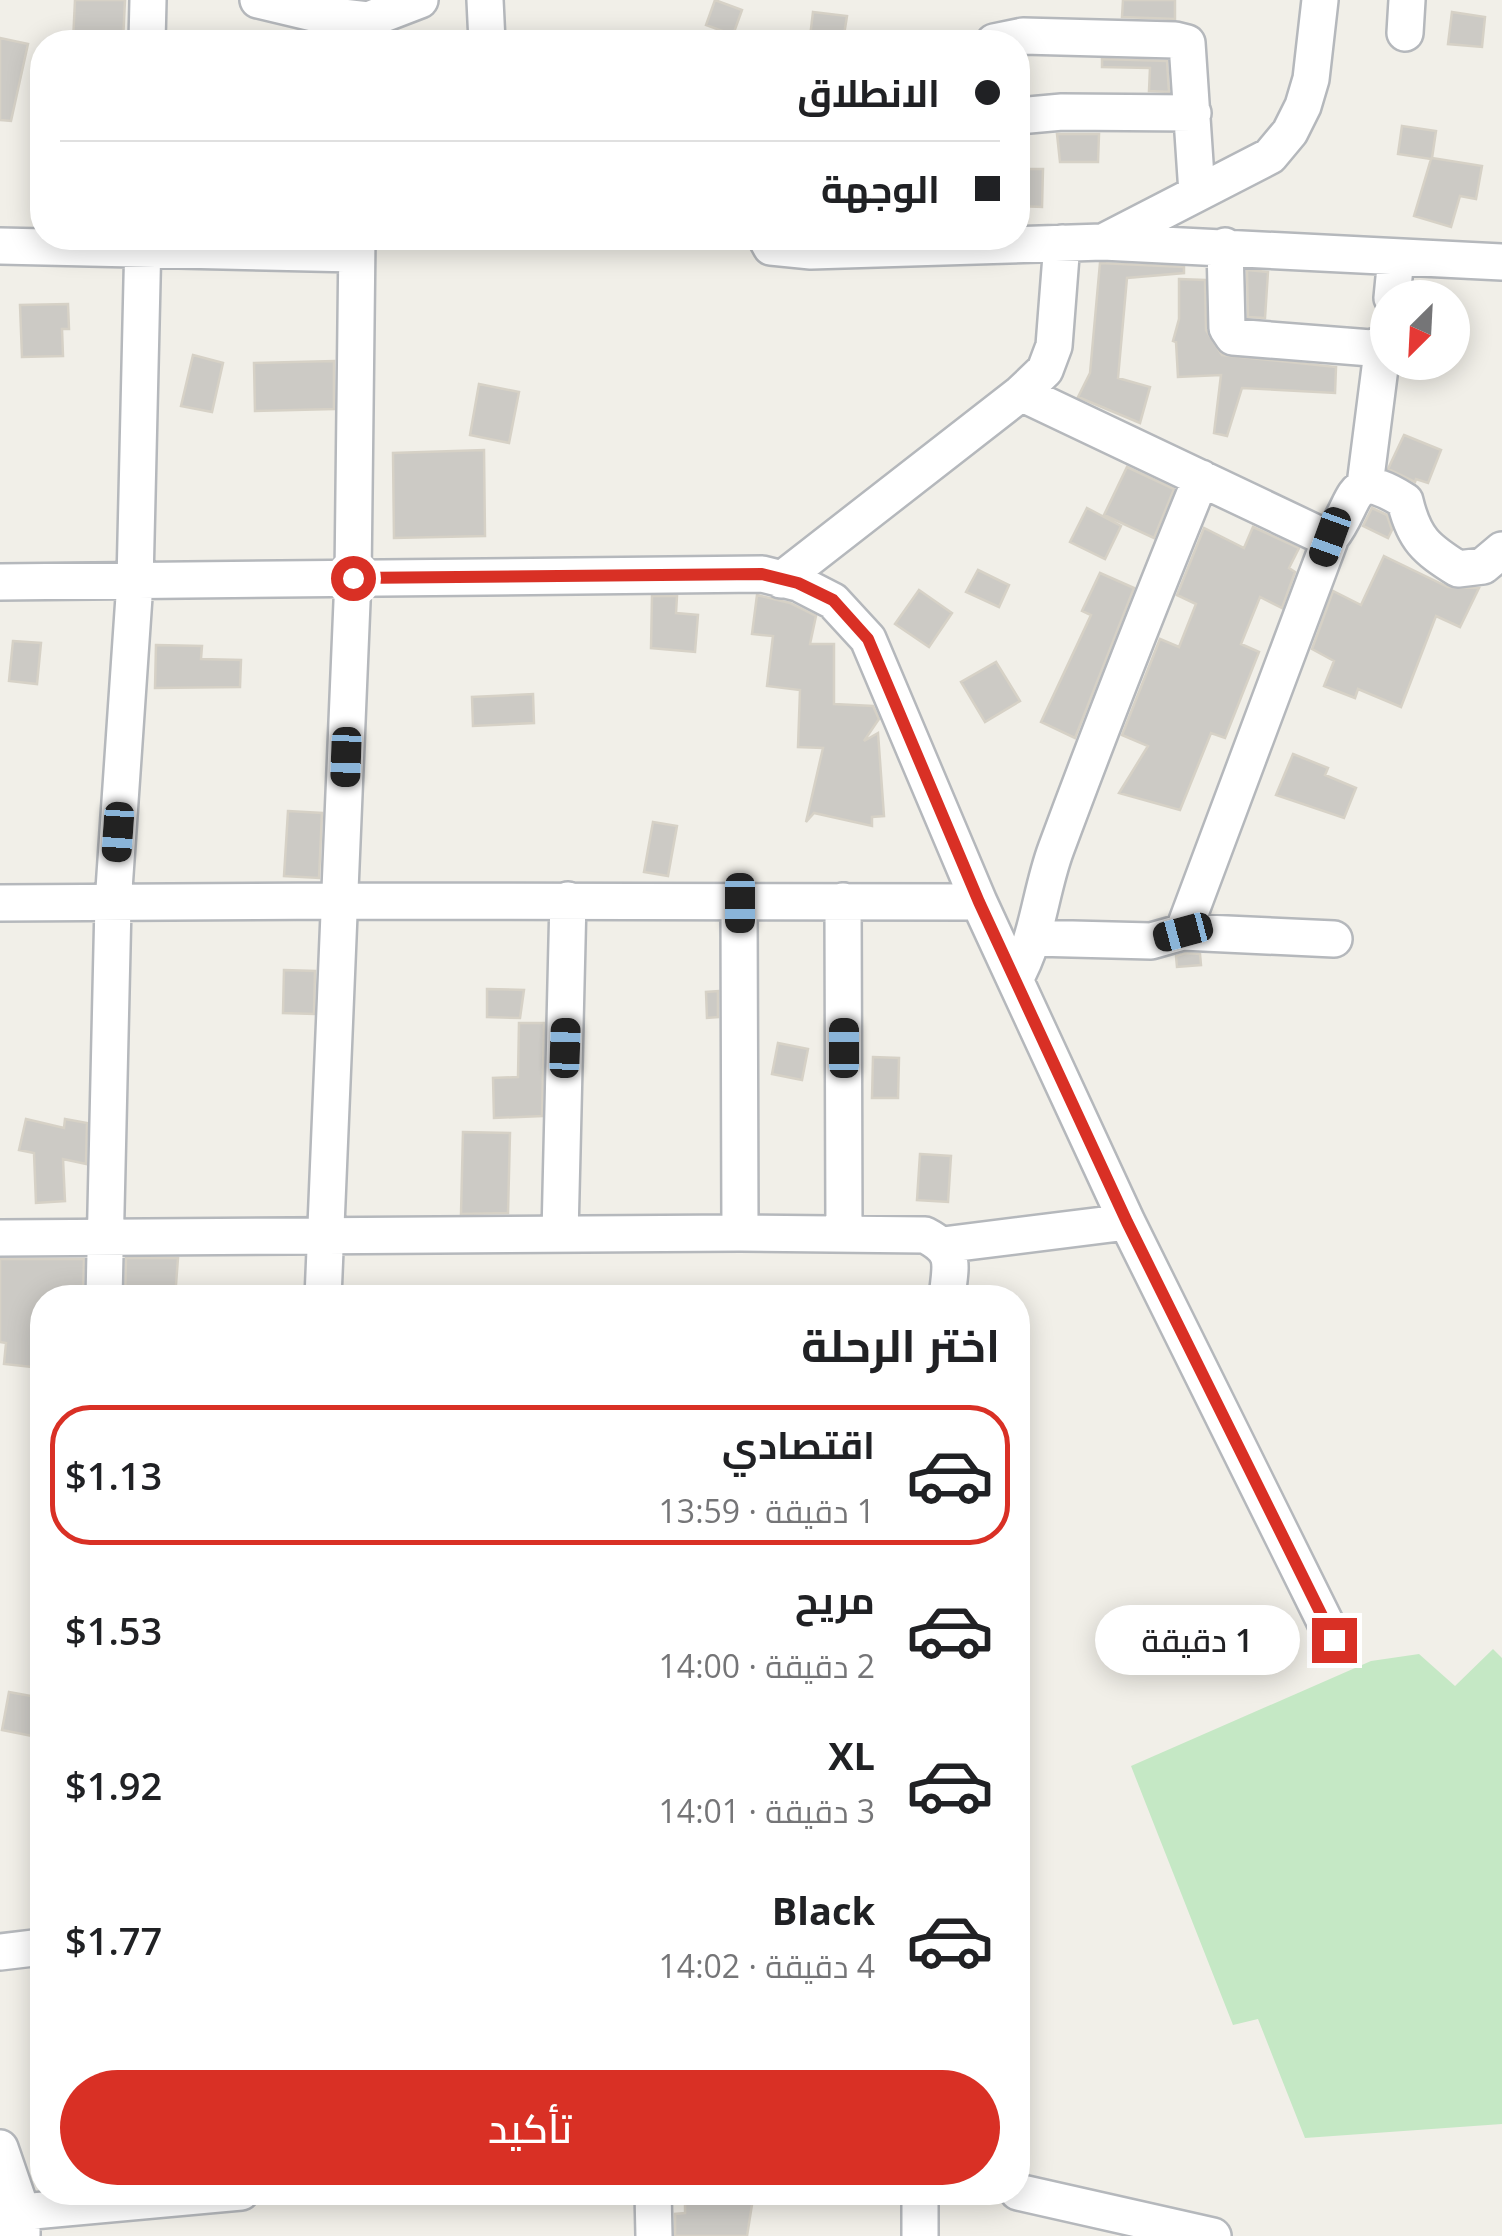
<!DOCTYPE html>
<html lang="ar">
<head>
<meta charset="utf-8">
<style>
  :root { --surface:#fff; --page:#f2f2f2; --text:#202124; --muted:#757577; --line:#e0e0e0; --accent:#d93025 }
  body { margin:0; font-family:"Open Sans",Cairo,sans-serif; background:var(--page); color:var(--text); direction:rtl; height:100vh; display:flex; flex-direction:column; font-size:38px; white-space:nowrap }
  * { box-sizing:border-box; margin:0 }
  p { font-size:32px; color:var(--muted) }
  .icon { flex:none; width:55px; height:55px; fill:none; stroke:currentColor; stroke-width:2; stroke-linecap:round; stroke-linejoin:round }
  .map { position:relative; flex:1; overflow:hidden; direction:ltr }
  .details { position:absolute; left:30px; top:1285px; width:1000px; height:920px; display:flex; flex-direction:column; background:var(--surface); border-radius:40px; box-shadow:0 5px 25px #0003; direction:rtl }
  .details>* { flex:none }
  .hud { position:absolute; left:30px; top:30px; width:1000px; height:220px; border-radius:40px; box-shadow:0 5px 25px #0003; direction:rtl; display:grid; align-content:center; height:220px; padding:0 30px; background:var(--surface) }
  .needle { width:65px; rotate:204deg }
  .controls { position:absolute; left:1370px; top:280px; display:grid; gap:20px }
  .controls a { display:grid; place-items:center; width:100px; height:100px; border-radius:50%; background:var(--surface); box-shadow:0 5px 25px #0003; font-size:50px }
  .end { position:absolute; width:45px; height:45px; margin:-22px; border:12px solid #d93025; background:#fff; box-shadow:0 0 0 5px #fff }
  .from { border-radius:50% }
  .bubble { position:absolute; height:70px; border-radius:35px; background:var(--surface); box-shadow:0 5px 25px #0003; font-size:32px; font-weight:600; line-height:70px; text-align:center; direction:rtl }
  .car { position:absolute; width:30px; height:60px; margin:-30px -15px; border-radius:12px; box-shadow:0 0 8px 2px #0007; background:linear-gradient(#222 24%,#8ab4d8 0 40%,#222 0 76%,#8ab4d8 0 86%,#222 0) }
  .hud b { display:flex; align-items:center; gap:35px; height:95px; font-size:38px }
  .hud b+b { border-top:2px solid var(--line) }
  .hud i { width:25px; height:25px; background:var(--text) }
  ul { padding:0; list-style:none }
  li { display:flex; align-items:center; gap:30px; height:140px; margin:0 20px 15px; padding:0 10px; border:5px solid transparent; border-radius:40px }
  li div { flex:1 }
  li b { display:block; font-size:38px }
  li em { font-style:normal; font-weight:600 }
  li.current { border-color:var(--accent) }
  li>.icon { width:90px; height:90px; stroke-width:1.5 }
  h2 { padding:0 30px; font-size:45px; line-height:120px }
  .primary-button { display:flex; gap:20px; margin-top:auto; padding:20px 30px }
  .primary-button a { flex:1; height:115px; border-radius:60px; background:var(--accent); color:#fff; font-size:40px; font-weight:600; line-height:115px; text-align:center }
  .map>svg:first-child { display:block }
  .green { fill:#c5e8c5 }
  .building { fill:#cccac5; stroke:#d6d1c6; stroke-width:2.5 }
  .lines { fill:none; stroke-linecap:round; stroke-linejoin:round }
  .minor-casing { stroke:#b5b8bc; stroke-width:40 }
  .minor { stroke:#fff; stroke-width:35 }
  .route { stroke:#d93025; stroke-width:12 }
</style>
</head>
<body>
<div class="map">
<svg width="1502" height="2236" viewBox="0 0 1502 2236">
  <rect width="100%" height="100%" fill="#f1efe8"/>
  <path class="green" d="M 1493,1649 L 1502,1658 L 1502,2124 L 1305,2138 L 1258,2019 L 1233,2025 L 1131,1766 L 1371,1661 L 1419,1654 L 1455,1686 Z"/>
  <path class="building" d="M 75,0 L 125,0 L 123,42 L 73,42 Z
    M 715,0 L 742,10 L 733,35 L 706,25 Z
    M 1123,0 L 1175,0 L 1175,19 L 1122,17 Z
    M 813,12 L 847,16 L 843,41 L 810,37 Z
    M 1452,12 L 1485,17 L 1482,47 L 1448,44 Z
    M 0,38 L 28,44 L 11,121 L 0,120 Z
    M 1102,59 L 1167,61 L 1169,92 L 1149,91 L 1150,68 L 1102,67 Z
    M 1402,126 L 1436,131 L 1432,158 L 1482,166 L 1476,199 L 1460,196 L 1451,227 L 1414,216 L 1431,159 L 1398,154 Z
    M 1057,134 L 1099,134 L 1098,162 L 1060,162 Z
    M 1018,169 L 1043,169 L 1042,207 L 1018,206 Z
    M 1100,263 L 1184,267 L 1184,273 L 1127,278 L 1118,378 L 1150,387 L 1140,423 L 1078,397 L 1090,373 Z
    M 1247,270 L 1268,272 L 1265,318 L 1248,317 Z
    M 1179,279 L 1205,280 L 1206,330 L 1222,355 L 1336,367 L 1335,393 L 1242,388 L 1227,436 L 1214,433 L 1221,375 L 1178,377 L 1176,342 L 1173,341 L 1179,319 Z
    M 68,304 L 69,329 L 62,329 L 63,356 L 22,357 L 20,305 Z
    M 193,355 L 223,363 L 212,412 L 181,406 Z
    M 334,361 L 334,409 L 255,411 L 254,363 Z
    M 479,384 L 519,392 L 509,443 L 470,435 Z
    M 1404,435 L 1441,450 L 1428,483 L 1416,479 L 1415,482 L 1388,469 Z
    M 484,450 L 485,536 L 394,538 L 393,453 Z
    M 1127,467 L 1174,489 L 1154,538 L 1104,515 Z
    M 1087,508 L 1121,526 L 1105,559 L 1070,542 Z
    M 1372,508 L 1387,515 L 1392,530 L 1388,538 L 1363,526 Z
    M 1253,527 L 1299,548 L 1289,568 L 1295,572 L 1282,608 L 1260,597 L 1241,644 L 1259,652 L 1225,738 L 1211,733 L 1180,810 L 1119,793 L 1148,746 L 1122,735 L 1160,639 L 1179,647 L 1196,604 L 1177,595 L 1204,528 L 1244,548 Z
    M 1384,556 L 1448,587 L 1479,588 L 1460,627 L 1436,616 L 1401,707 L 1358,689 L 1355,698 L 1324,686 L 1334,661 L 1312,649 L 1333,591 L 1361,605 Z
    M 978,570 L 1009,585 L 999,607 L 966,592 Z
    M 1100,573 L 1134,588 L 1075,738 L 1041,722 L 1091,615 L 1082,611 Z
    M 919,590 L 952,613 L 929,647 L 895,624 Z
    M 757,595 L 790,603 L 816,616 L 810,644 L 834,644 L 834,704 L 873,706 L 879,719 L 864,741 L 878,733 L 884,816 L 872,817 L 872,826 L 814,813 L 806,822 L 823,748 L 798,747 L 800,690 L 767,686 L 773,636 L 752,634 Z
    M 652,596 L 677,596 L 676,613 L 698,615 L 695,652 L 651,648 Z
    M 13,641 L 41,643 L 37,684 L 9,681 Z
    M 156,645 L 202,646 L 201,659 L 241,660 L 240,687 L 155,688 Z
    M 996,662 L 1020,701 L 985,722 L 961,682 Z
    M 533,694 L 534,723 L 473,726 L 472,697 Z
    M 1293,754 L 1328,768 L 1325,775 L 1356,788 L 1344,818 L 1276,795 Z
    M 288,811 L 322,813 L 319,878 L 284,876 Z
    M 653,822 L 677,826 L 668,876 L 644,872 Z
    M 1185,953 L 1200,954 L 1201,965 L 1177,967 L 1176,956 Z
    M 284,970 L 315,971 L 314,1014 L 283,1013 Z
    M 487,989 L 524,990 L 520,1018 L 487,1017 Z
    M 718,991 L 718,1017 L 707,1018 L 706,992 Z
    M 519,1023 L 544,1023 L 542,1116 L 494,1118 L 493,1078 L 518,1077 Z
    M 778,1043 L 808,1049 L 802,1080 L 772,1074 Z
    M 873,1057 L 899,1058 L 898,1098 L 872,1098 Z
    M 26,1119 L 64,1128 L 65,1119 L 87,1123 L 86,1164 L 63,1159 L 65,1201 L 36,1203 L 34,1153 L 19,1150 Z
    M 463,1132 L 510,1133 L 508,1213 L 461,1214 Z
    M 920,1154 L 951,1156 L 948,1202 L 917,1200 Z
    M 126,1258 L 178,1258 L 175,1298 L 125,1298 Z
    M 0,1259 L 84,1259 L 83,1298 L 42,1298 L 42,1368 L 4,1364 L 6,1343 L 0,1342 Z
    M 9,1692 L 42,1698 L 42,1738 L 2,1730 Z
    M 685,2192 L 754,2192 L 747,2236 L 675,2236 L 675,2214 L 685,2213 Z"/>
  <g class="lines">
    <g class="minor-casing">
      <path id="minor" d="M 258,0 L 317,14 L 368,20 L 420,0
        M 485,0 L 487,42
        M 1405,33 L 1407,0
        M 147,42 L 148,0
        M 994,42 L 1023,36 L 1175,40 L 1187,43 L 1197,193
        M 1018,116 L 1062,112 L 1193,113
        M 766,238 L 771,247 L 811,251 L 1103,242 L 1502,262
        M 1105,241 L 1270,156 L 1290,132 L 1303,106 L 1311,79 L 1320,0
        M 0,246 L 356,254
        M 1225,246 L 1227,328 L 1233,337 L 1371,348 L 1383,344 L 1388,338
        M 1392,298 L 1396,257
        M 1021,393 L 1320,535 L 1331,537 C 1359,501 1348,465 1405,501 C 1414,539 1426,549 1458,569 L 1483,566 L 1502,550
        M 1365,485 L 1383,344
        M 781,580 L 1021,393 L 1045,370 L 1054,346 L 1062,243
        M 0,582 L 762,574 L 798,583 L 833,601 L 868,639 L 979,902 L 1127,1222 L 1334,1640
        M 843,901 L 844,1233
        M 0,903 L 341,901 L 979,902
        M 739,903 L 740,1233
        M 1183,932 L 1331,537
        M 1033,938 L 1151,941 L 1183,932 L 1334,939
        M 1015,979 C 1038,939 1040,892 1056,849 C 1102,725 1151,601 1201,478
        M 560,1234 L 568,900
        M 0,1238 L 740,1233 L 925,1235 C 958,1252 950,1265 947,1298
        M 943,1245 L 1127,1222
        M 104,1298 L 113,904 L 135,582 L 143,238
        M 323,1298 L 353,578 L 357,238
        M 0,1952 L 42,1947
        M 0,2148 L 22,2212 L 22,2234
        M 653,2192 L 654,2236
        M 1018,2192 L 1213,2236
        M 0,2220 L 22,2212 L 241,2192
        M 920,2236 L 920,2192"/>
    </g>
    <use href="#minor" class="minor"/>
  </g>
  <g class="lines">
    <path class="route" d="M 353,578 L 762,574 L 798,583 L 833,600 L 868,639 L 979,902 L 1127,1222 L 1334,1640"/>
  </g>
</svg>
<div class="controls">
<a><svg class="needle" viewBox="-14 -14 28 28"><path d="M0-13l5 13h-10z" fill="#e53935"/><path d="M0 13l5-13h-10z" fill="#757577"/></svg></a>
</div>
<i class="end from" style="left:353px;top:578px"></i>
<i class="end" style="left:1334px;top:1640px"></i>
<div class="bubble" style="left:1095px;top:1605px;width:205px">1 دقيقة</div>
<i class="car" style="left:1330px;top:537px;rotate:200deg"></i>
<i class="car" style="left:346px;top:757px;rotate:182deg"></i>
<i class="car" style="left:118px;top:832px;rotate:184deg"></i>
<i class="car" style="left:740px;top:903px;rotate:180deg"></i>
<i class="car" style="left:1183px;top:932px;rotate:255deg"></i>
<i class="car" style="left:565px;top:1048px;rotate:2deg"></i>
<i class="car" style="left:844px;top:1048px;rotate:0deg"></i>
<div class="hud">
<b><i class="from"></i>الانطلاق</b>
<b><i></i>الوجهة</b>
</div>
<section class="details">
<h2>اختر الرحلة</h2>
<ul>
<li class="current"><svg class="icon" aria-label="car" viewBox="0 0 24 24"><path d="M5 17H2v-5l4-1 3-4h7l3 4 3 1v5h-3M9 17h6M6 11h13"/><circle cx="7" cy="17" r="2"/><circle cx="17" cy="17" r="2"/></svg><div><b>اقتصادي</b><p>1 دقيقة · 13:59</p></div><em>$1.13</em></li>
<li><svg class="icon" aria-label="car" viewBox="0 0 24 24"><path d="M5 17H2v-5l4-1 3-4h7l3 4 3 1v5h-3M9 17h6M6 11h13"/><circle cx="7" cy="17" r="2"/><circle cx="17" cy="17" r="2"/></svg><div><b>مريح</b><p>2 دقيقة · 14:00</p></div><em>$1.53</em></li>
<li><svg class="icon" aria-label="car" viewBox="0 0 24 24"><path d="M5 17H2v-5l4-1 3-4h7l3 4 3 1v5h-3M9 17h6M6 11h13"/><circle cx="7" cy="17" r="2"/><circle cx="17" cy="17" r="2"/></svg><div><b>XL</b><p>3 دقيقة · 14:01</p></div><em>$1.92</em></li>
<li><svg class="icon" aria-label="car" viewBox="0 0 24 24"><path d="M5 17H2v-5l4-1 3-4h7l3 4 3 1v5h-3M9 17h6M6 11h13"/><circle cx="7" cy="17" r="2"/><circle cx="17" cy="17" r="2"/></svg><div><b>Black</b><p>4 دقيقة · 14:02</p></div><em>$1.77</em></li>
</ul>
<div class="primary-button"><a>تأكيد</a></div>
</section>
</div>
</body>
</html>
